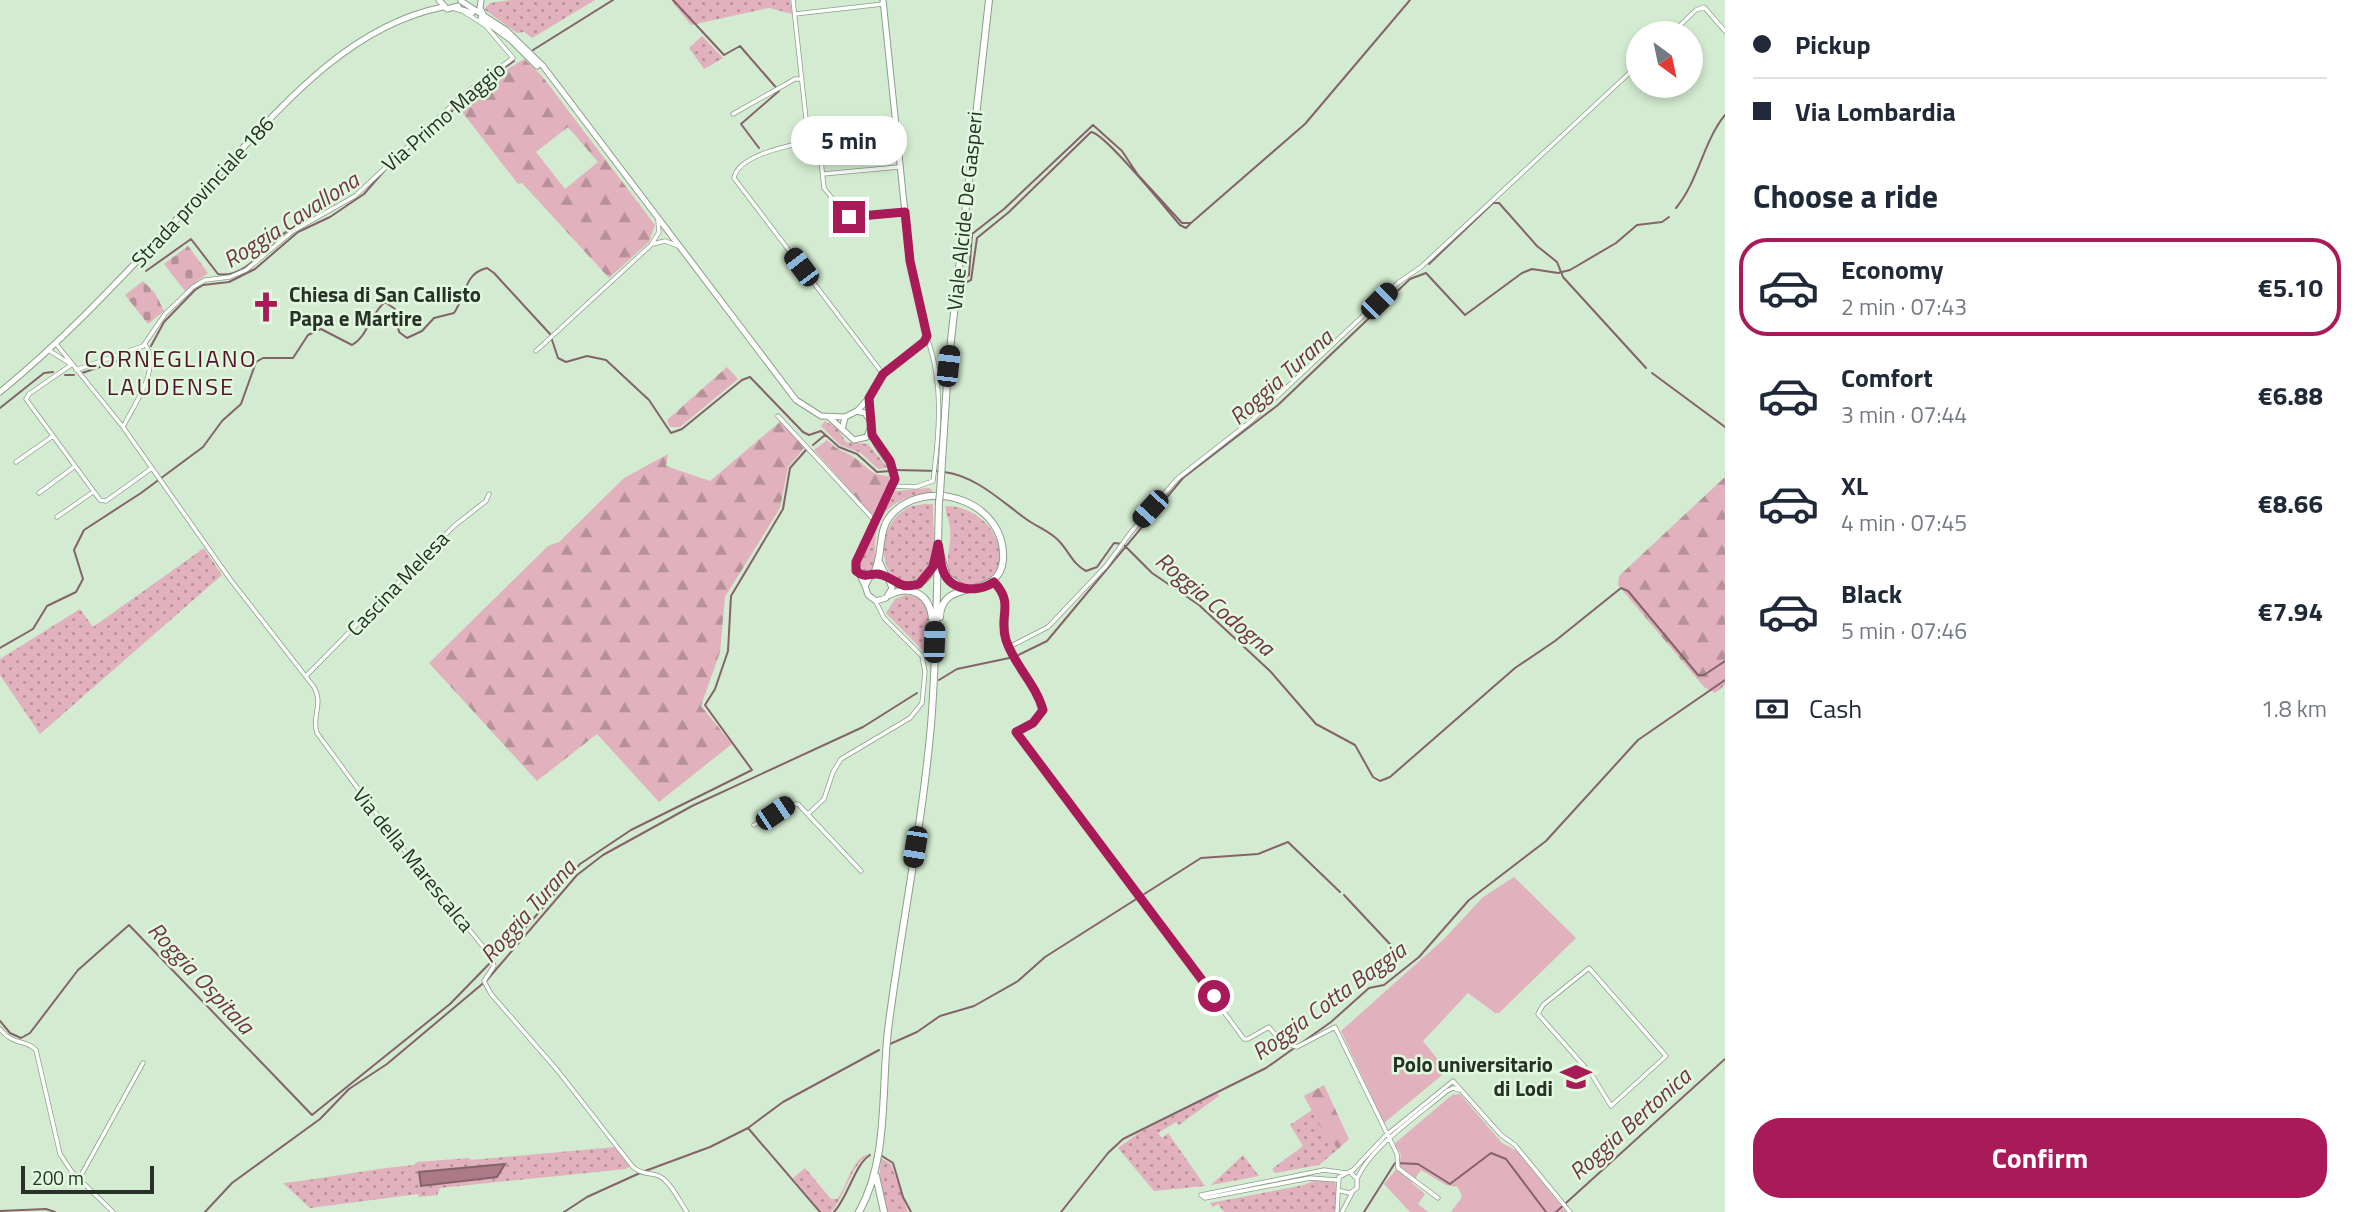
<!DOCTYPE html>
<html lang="en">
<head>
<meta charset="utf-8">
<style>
  :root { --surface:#fff; --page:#f6f6f7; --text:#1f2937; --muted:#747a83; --line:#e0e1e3; --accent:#a81a58 }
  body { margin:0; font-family:"Titillium Web",sans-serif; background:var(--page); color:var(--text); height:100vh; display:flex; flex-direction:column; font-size:26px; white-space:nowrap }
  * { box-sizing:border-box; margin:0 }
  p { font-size:23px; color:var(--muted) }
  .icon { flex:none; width:38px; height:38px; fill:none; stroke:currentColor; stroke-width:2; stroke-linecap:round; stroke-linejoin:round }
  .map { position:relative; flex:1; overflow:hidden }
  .side { display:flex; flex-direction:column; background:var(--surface); width:630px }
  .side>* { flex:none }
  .top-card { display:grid; align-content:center; height:154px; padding:0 28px; background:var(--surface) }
  .needle { width:46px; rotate:147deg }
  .buttons { position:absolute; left:1626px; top:21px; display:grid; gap:14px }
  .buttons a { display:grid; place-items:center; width:77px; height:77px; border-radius:50%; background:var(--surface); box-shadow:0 4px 10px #0003; font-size:35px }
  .scale { position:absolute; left:21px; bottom:18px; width:133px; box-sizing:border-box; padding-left:7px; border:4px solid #283127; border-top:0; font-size:19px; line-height:24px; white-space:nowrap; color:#283127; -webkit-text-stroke:5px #e0f9de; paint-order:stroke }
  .end { position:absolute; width:32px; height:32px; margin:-16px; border:9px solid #a81a58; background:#fff; box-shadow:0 0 0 4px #fff }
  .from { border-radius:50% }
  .bubble { position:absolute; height:49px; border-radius:24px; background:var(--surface); box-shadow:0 4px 10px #0003; font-size:23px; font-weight:700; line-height:49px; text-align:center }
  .car { position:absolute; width:21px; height:42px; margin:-21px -10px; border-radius:9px; box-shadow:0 0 5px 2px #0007; background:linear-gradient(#222 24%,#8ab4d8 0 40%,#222 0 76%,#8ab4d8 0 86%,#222 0) }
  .top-card b { display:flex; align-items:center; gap:24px; height:66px; font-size:26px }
  .top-card b+b { border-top:2px solid var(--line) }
  .top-card i { width:18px; height:18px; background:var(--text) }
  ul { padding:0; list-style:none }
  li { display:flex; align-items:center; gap:21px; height:98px; margin:0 14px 10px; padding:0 14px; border:4px solid transparent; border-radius:28px }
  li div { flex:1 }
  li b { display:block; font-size:26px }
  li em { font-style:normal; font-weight:700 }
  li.selected { border-color:var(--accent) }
  li>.icon { width:63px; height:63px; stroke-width:1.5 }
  h2 { padding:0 28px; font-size:32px; line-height:84px }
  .pay { display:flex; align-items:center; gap:18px; height:77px; padding:0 28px; font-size:26px }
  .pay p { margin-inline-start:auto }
  .cta { display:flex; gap:14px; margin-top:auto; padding:14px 28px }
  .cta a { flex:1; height:80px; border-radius:28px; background:var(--accent); color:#fff; font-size:28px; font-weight:700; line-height:80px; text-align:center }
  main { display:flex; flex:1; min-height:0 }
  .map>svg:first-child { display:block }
  .grass { fill:url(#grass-dots) }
  .forest { fill:url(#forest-firs); fill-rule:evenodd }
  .cemetery { fill:url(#cemetery-stones) }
  .park { fill:#e2b1be }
  .water { fill:#ab7987; stroke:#84636a; stroke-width:2 }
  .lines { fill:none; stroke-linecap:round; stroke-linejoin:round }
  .stream { stroke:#84636a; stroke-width:2 }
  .street-casing { stroke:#89a087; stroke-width:5 }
  .secondary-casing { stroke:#89a087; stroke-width:7 }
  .primary-casing { stroke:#89a087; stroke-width:8 }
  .street { stroke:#fff; stroke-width:3.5 }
  .secondary { stroke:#fff; stroke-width:5 }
  .primary { stroke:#fff; stroke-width:6 }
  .primary-bridge-casing { stroke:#89a087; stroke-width:8; stroke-linecap:butt }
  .primary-bridge { stroke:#fff; stroke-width:6 }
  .route { stroke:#a81a58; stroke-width:9 }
  .labels { text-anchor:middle; stroke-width:5; stroke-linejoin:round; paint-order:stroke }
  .street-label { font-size:21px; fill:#283127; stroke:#e0f9de }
  .poi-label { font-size:21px; font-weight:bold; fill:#283127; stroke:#e0f9de; text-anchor:start }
  .water-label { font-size:23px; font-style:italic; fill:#733348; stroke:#e0f9de }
  .quarter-label { font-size:24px; letter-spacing:2px; fill:#54122c; stroke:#e0f9de }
</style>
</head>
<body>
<main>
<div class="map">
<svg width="1725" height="1212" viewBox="0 0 1725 1212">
  <defs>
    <pattern id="grass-dots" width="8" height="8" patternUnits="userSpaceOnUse" patternTransform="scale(1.75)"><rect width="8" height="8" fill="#e2b1be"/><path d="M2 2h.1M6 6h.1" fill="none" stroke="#b7919a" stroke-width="1.8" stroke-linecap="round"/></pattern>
    <pattern id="forest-firs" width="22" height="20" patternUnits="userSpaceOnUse" patternTransform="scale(1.75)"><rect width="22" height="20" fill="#e2b1be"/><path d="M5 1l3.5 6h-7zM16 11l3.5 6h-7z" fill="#b7919a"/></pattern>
    <pattern id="cemetery-stones" width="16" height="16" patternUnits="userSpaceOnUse" patternTransform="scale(1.75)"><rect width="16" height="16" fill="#e2b1be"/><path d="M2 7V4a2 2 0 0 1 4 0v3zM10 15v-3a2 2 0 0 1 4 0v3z" fill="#b7919a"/></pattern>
  </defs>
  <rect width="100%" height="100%" fill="#d3ebd1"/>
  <path class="grass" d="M 510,0 L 595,0 L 532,38 L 524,32 L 517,33 L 484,9 L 490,3 Z
    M 671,0 L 790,0 L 792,14 L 769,8 L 691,25 Z
    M 702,36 L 723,58 L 704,69 L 689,48 Z
    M 825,421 L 837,428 L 846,442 L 868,444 L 888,468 L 878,469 L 861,453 L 840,445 L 821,426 Z
    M 929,488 L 935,493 C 908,494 880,504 876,534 C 874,545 876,557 874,568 L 866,574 L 860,572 C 854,552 886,511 895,491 Z
    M 933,504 C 932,537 944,587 897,581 C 876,562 881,523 906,509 C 915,504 924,504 933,504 Z
    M 946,506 C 983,506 1016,546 991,581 L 970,588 C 934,574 953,556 950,527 C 949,519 945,514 946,506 Z
    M 204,548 L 222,575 L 40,734 L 0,675 L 0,659 L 80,609 L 93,627 Z
    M 905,595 L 918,596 L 929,611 L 927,655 L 886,613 L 895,599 Z
    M 1217,1093 L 1219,1096 L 1179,1125 L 1176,1122 L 1158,1133 L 1162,1138 L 1168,1133 L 1205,1186 L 1154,1191 L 1118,1148 L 1137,1134 Z
    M 1312,1110 L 1338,1149 L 1319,1165 L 1275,1173 L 1272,1169 L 1303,1146 L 1290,1125 Z
    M 615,1147 L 630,1166 L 626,1169 L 440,1188 L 437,1195 L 419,1197 L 418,1194 L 310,1208 L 283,1183 C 328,1178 369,1169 414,1165 L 417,1162 L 469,1158 L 471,1160 Z
    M 871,1153 C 851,1163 846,1195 831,1212 L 821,1212 L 793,1178 L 805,1168 L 831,1199 L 837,1199 C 849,1185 850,1158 871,1153 Z
    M 1243,1155 L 1259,1176 L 1211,1185 Z
    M 881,1158 L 891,1164 L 908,1212 L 887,1212 L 879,1183 Z
    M 1315,1180 L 1335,1182 L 1338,1197 L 1335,1212 L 1224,1212 L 1218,1204 L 1213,1207 L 1210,1203 L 1304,1185 Z"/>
  <path class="forest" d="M 524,59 L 542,76 L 655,225 L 649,242 L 609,278 L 522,183 L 518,184 L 459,108 L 497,76 ZM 568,127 L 598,162 L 565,189 L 536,152 Z
    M 727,367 L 738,379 L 680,427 L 670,427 L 667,420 Z
    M 781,421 L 805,447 L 788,467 L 780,508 L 725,597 L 720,652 L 701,706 L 732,744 L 659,802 L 597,734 L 537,781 L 429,663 L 548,546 L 559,542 L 624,478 L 668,454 L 666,466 L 710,481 Z
    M 827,440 C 840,453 844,450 855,458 C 868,467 871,476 889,476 L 889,485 L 872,515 L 814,450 Z
    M 1725,477 L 1725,685 L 1715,693 L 1704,687 L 1618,585 L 1619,576 Z
    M 1324,1085 L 1349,1139 L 1338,1149 L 1321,1128 L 1304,1096 Z"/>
  <path class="cemetery" d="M 188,246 L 208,273 L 185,291 L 164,264 Z
    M 143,281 L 155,293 L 164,311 L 148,324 L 125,295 Z"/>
  <path class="park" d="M 1514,877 L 1576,938 L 1499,1013 L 1495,1013 L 1468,993 L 1423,1041 L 1447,1071 L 1384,1123 L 1341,1031 L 1444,939 L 1483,897 Z
    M 1460,1094 L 1502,1143 L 1517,1151 L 1566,1212 L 1451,1212 L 1462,1197 L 1458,1187 L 1446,1185 L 1421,1170 L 1412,1183 L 1425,1194 L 1418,1204 L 1428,1212 L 1410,1212 L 1384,1184 L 1399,1166 L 1401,1154 L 1394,1144 L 1452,1095 Z"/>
  <path class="water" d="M 505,1164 L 497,1177 L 421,1186 L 419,1172 Z"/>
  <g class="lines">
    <path class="stream" d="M 673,0 L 724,55 L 740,46 L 779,91 L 741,124 L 759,148
      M 533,50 L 613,0
      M 389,166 L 491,77 L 514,61
      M 1676,208 C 1699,180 1703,142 1725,115
      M 1429,264 L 1493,203 L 1499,203 L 1537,246 L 1557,262 L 1563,277 L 1646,368
      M 146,271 L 191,239 L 218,274 C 243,279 266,248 283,234 C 292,227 303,223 313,218
      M 962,280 L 969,275 L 972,234 L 1004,209 L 1093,125 L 1122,151 L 1138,175 L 1182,223 L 1191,223 L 1305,124 L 1410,0
      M 961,285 L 971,280 L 977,238 L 1009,212 L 1091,132 C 1105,133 1166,209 1180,225 L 1186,228 L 1190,224
      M 151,346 L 164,322 L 195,290 L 203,285 L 229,282 L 255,269 L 298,232 L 330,217 L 364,194 L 385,170
      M 82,373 L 126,358
      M 1652,373 L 1725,427
      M 65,375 L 74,375
      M 0,408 L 44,373 L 53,372
      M 813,445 L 825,435
      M 896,470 L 939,471
      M 944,472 C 977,476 1003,503 1029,521 C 1038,527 1048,531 1057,539 C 1068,549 1072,564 1086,571 L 1097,567 L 1114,543 L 1123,544 L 1152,573 L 1199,605 L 1270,671 L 1316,724 L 1355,745 L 1373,777 L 1380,781 L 1390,777 L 1515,668 L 1555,641 L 1621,588 L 1628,591 L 1698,675 L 1704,675 L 1725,661
      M 0,648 L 33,629 L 47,606 L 76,592 L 83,579 L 74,550 L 84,530 L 141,493 L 203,447 L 222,421 L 241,404 L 256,362 L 263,358 L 293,358 L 308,335 L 321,329 L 352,345 C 368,336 370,314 385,302 L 395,309 L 399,332 L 407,338 L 422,331 L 434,318 L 454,313 C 466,296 464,273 487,268 L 494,273 L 550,334 L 558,358 L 566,362 L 587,356 L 606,360 L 649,400 L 671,433 L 682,429 L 742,380 L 750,377 L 803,432 L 809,435 L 821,431 L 839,447 L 857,454 L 877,472 L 891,471
      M 939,680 L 957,669 L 1014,657 L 1047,641 L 1183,478 L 1278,405 L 1410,279 L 1426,273 L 1465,315 L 1522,273 L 1532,269 L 1558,273 L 1570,270 L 1616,243 L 1637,225 L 1662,222 L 1669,217
      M 1344,895 L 1403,958
      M 495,957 L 528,925 L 580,864 L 631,830 L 752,770 L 705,705 L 715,689 L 728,651 L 731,596 L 783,509 L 790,468 L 806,450
      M 0,1021 L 10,1033 L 21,1038 L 30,1033 L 78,970 L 129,925 L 312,1115 L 450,1004 L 490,963
      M 890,1044 L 917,1032 L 940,1016 L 974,1006 L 1018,981 L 1045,957 L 1201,858 L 1258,854 L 1288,842 L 1340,892
      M 748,1128 L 820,1212
      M 882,1156 L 893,1163 L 903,1197 L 911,1212
      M 645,1171 L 710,1147 L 748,1128 L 783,1102 L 879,1050
      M 0,1211 L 46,1209 L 55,1212
      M 205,1212 L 232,1183 L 320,1119 L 349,1089 L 387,1064 L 487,980 L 577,875 L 603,855 L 692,806 L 863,727 L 917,693
      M 564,1212 L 587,1197 L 640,1173
      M 834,1212 C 848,1197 855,1164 870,1155
      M 1061,1212 L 1108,1153 L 1123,1139 L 1266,1068 L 1331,1022 L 1369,988 L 1384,985 L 1419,957 L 1469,900 L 1546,841 L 1638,740 L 1725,680
      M 1364,1212 L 1395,1163 L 1418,1164 L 1450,1184 L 1491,1153 L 1506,1159 L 1546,1212
      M 1556,1212 L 1725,1059"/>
    <g class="street-casing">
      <path id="street" d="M 793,0 L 807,128 L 820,151 L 824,188 L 847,217 L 905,211
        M 795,14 L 883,4
        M 1672,33 L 1696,10 L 1704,7 L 1725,31
        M 733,114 L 795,79 L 802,79
        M 814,140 C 793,145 738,154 734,178 L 883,374
        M 823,174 L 899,167
        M 653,244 L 665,241 L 678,246
        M 57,345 L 123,427 L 230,579 L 314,687 C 324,705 311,717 317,733 L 395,839 L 490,955 L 494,966 L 484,981 L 491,994 L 558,1071 L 633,1167 C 642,1175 649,1172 659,1176 C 671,1182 679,1201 687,1212
        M 50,351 L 69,363
        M 536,351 L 651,245 L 659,232 L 658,221
        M 71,365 L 29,394 L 26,399 L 100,500 L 106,501 L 152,468
        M 76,370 L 143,346 L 165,314 L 193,287 L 205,280 L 230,277 L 246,270 L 293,231 L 355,196 L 462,96 L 513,58 L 486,26 L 464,12
        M 778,416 L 875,521
        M 123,427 C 134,404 162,368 145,344
        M 16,462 L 53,436
        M 894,486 L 916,487 L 933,481 C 939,435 944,382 927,338
        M 39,493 L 74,467
        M 57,517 L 93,492
        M 994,582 L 1006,601 L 1006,640 L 1043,710 L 1033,723 L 1016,732 L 1244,1039 L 1248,1039 L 1269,1027 L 1281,1042 L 1297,1047 L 1335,1027 L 1397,1154 L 1398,1168 L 1438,1198
        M 1009,647 L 1048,627 L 1106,566 L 1131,532 L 1177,479 L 1251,421 L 1399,282 L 1421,267 L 1638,65
        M 306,676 L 454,526 L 486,501 L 489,494
        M 808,814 L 824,799 L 833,772 L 841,759 L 910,718 L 922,703 L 925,672 L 922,656 L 884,618 L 876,602
        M 754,825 L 788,805 L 798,804 L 861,871
        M 1589,968 L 1666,1056 L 1611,1106 L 1592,1075 L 1538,1014 L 1543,1005 Z
        M 0,1029 C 15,1047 24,1038 36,1050 L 60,1154 L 72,1172 L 113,1212
        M 79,1179 L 143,1063
        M 1357,1179 C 1371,1146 1420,1114 1447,1091 L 1453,1088 L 1459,1090
        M 1337,1180 L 1310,1178 L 1205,1198 L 1201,1195 L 1324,1170 L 1346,1173
        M 1341,1191 L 1350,1193 L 1357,1188 L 1357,1179 L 1351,1173
        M 1337,1212 L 1339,1177 L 1353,1170 L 1385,1136 L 1453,1081 L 1501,1135 L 1515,1145 L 1570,1212
        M 1342,1212 L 1352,1193"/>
    </g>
    <g class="secondary-casing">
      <path id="secondary" d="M 439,0 L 447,9 L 458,6
        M 481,0 L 480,8 L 484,16
        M 461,1 L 506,30 L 543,66 L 796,400 L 821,416 L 845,417
        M 455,8 L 472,13
        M 481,18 L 511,40 L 537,66
        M 0,392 C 71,334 131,267 194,201 C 264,128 337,28 443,7
        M 857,411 L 869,398 L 883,374 L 927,338 L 910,261 L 883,0
        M 830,418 L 854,440 L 867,437 L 872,423 L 865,413 L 857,411 L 845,417 L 843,426
        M 860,575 L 882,574 L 888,578 L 892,588 L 886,598 L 876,601 L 868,595 L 865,586 L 870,577
        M 865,586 L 855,564 L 895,479 C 893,459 874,450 872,431"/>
    </g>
    <g class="primary-casing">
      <path id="primary" d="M 940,493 L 948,367 L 989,0
        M 941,556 L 947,577 L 965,589
        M 879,562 L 886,576
        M 873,575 C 885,555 875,528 895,511 C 932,477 1007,503 1003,560 C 999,603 941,575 940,617
        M 890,581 C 909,590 929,585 933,563
        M 889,595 C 911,584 930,594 932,619
        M 876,1176 L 884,1212
        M 859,1212 C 889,1159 881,1089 888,1030 C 901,928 922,827 931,725 C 937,651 937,576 939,502"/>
    </g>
    <use href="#street" class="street"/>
    <use href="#secondary" class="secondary"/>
    <use href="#primary" class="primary"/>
    <g class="primary-bridge-casing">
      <path id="primary-bridge" d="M 939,502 L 940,493"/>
    </g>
    <use href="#primary-bridge" class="primary-bridge"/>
  </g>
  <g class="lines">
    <path class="route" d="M 849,217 L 905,212 L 910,261 L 927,336 L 924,342 L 883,374 L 869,398 L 872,435 L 890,461 L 895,479 L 856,562 L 856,571 C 866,580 871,571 882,575 C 899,580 898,590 919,584 L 933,567 L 938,544 C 940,551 940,559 942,567 C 947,591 976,594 994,582 C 1015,604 998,616 1006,640 C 1014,665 1036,684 1043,710 L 1033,723 L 1016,732 L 1214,996"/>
  </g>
  <defs>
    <g id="church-bare" transform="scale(2.415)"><path d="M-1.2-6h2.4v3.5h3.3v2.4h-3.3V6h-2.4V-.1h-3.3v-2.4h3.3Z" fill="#a81a58" stroke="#e0f9de" stroke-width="2.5" paint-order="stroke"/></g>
    <g id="university-bare" transform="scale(2.415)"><path d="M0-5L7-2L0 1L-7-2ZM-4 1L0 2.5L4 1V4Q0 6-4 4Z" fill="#a81a58" stroke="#e0f9de" stroke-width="2.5" paint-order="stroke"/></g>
  </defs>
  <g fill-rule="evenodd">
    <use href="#church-bare" x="266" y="307"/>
    <use href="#university-bare" x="1576" y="1077"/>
  </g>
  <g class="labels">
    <g class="street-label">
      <text transform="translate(444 117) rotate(-41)" y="7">Via Primo Maggio</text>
      <text transform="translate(203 192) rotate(-47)" y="7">Strada provinciale 186</text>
      <text transform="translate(965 211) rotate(-84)" y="7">Viale Alcide De Gasperi</text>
      <text transform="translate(398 584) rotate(-46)" y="7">Cascina Melesa</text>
      <text transform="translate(413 860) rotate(51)" y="7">Via della Marescalca</text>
    </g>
    <g class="poi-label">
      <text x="289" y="302">Chiesa di San Callisto<tspan x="289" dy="24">Papa e Martire</tspan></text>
      <text x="1553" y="1072" text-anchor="end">Polo universitario<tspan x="1553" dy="24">di Lodi</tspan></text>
    </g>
    <g class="water-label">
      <text transform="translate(291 220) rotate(-33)" y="8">Roggia Cavallona</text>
      <text transform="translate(1281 377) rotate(-42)" y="8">Roggia Turana</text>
      <text transform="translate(1215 604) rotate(40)" y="8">Roggia Codogna</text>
      <text transform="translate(528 911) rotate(-48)" y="8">Roggia Turana</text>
      <text transform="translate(201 978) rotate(47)" y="8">Roggia Ospitala</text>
      <text transform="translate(1329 1001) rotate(-36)" y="8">Roggia Cotta Baggia</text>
      <text transform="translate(1630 1124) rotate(-42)" y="8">Roggia Bertonica</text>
    </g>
    <g class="quarter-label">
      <text x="171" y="367">CORNEGLIANO<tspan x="171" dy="28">LAUDENSE</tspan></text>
    </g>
  </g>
</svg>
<div class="buttons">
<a><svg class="needle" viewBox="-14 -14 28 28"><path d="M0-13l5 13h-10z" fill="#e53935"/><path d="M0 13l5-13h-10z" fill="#747a83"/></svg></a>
</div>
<div class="scale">200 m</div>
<i class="end from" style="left:1214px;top:996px"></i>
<i class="end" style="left:849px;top:217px"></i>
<div class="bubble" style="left:791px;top:116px;width:116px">5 min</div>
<i class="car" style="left:801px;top:267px;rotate:323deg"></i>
<i class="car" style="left:1379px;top:301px;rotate:45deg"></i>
<i class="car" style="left:948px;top:366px;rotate:6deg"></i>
<i class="car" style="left:1150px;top:509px;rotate:222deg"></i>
<i class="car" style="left:934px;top:642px;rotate:2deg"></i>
<i class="car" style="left:775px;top:813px;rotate:56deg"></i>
<i class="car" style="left:915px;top:847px;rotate:189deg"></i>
</div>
<section class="side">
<div class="top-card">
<b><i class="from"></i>Pickup</b>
<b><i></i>Via Lombardia</b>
</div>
<h2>Choose a ride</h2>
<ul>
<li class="selected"><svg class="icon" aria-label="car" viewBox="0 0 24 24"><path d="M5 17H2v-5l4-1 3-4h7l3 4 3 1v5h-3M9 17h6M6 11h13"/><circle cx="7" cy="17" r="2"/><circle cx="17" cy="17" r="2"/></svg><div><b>Economy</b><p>2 min · 07:43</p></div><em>€5.10</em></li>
<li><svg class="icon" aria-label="car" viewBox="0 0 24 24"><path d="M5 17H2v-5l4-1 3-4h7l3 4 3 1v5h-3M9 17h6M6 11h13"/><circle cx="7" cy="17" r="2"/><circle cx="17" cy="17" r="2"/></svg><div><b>Comfort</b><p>3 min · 07:44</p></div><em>€6.88</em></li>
<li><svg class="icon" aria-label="car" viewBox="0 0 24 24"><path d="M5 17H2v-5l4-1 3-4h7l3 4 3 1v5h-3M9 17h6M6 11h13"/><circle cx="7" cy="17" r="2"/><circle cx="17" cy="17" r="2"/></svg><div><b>XL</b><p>4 min · 07:45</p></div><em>€8.66</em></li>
<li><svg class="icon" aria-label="car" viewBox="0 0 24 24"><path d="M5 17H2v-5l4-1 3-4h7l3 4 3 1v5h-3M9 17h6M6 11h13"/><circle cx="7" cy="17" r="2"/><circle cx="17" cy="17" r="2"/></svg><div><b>Black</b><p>5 min · 07:46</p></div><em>€7.94</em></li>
</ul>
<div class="pay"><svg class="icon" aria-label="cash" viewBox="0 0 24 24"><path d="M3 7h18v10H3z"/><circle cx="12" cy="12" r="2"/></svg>Cash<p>1.8 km</p></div>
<div class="cta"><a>Confirm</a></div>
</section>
</main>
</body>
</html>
